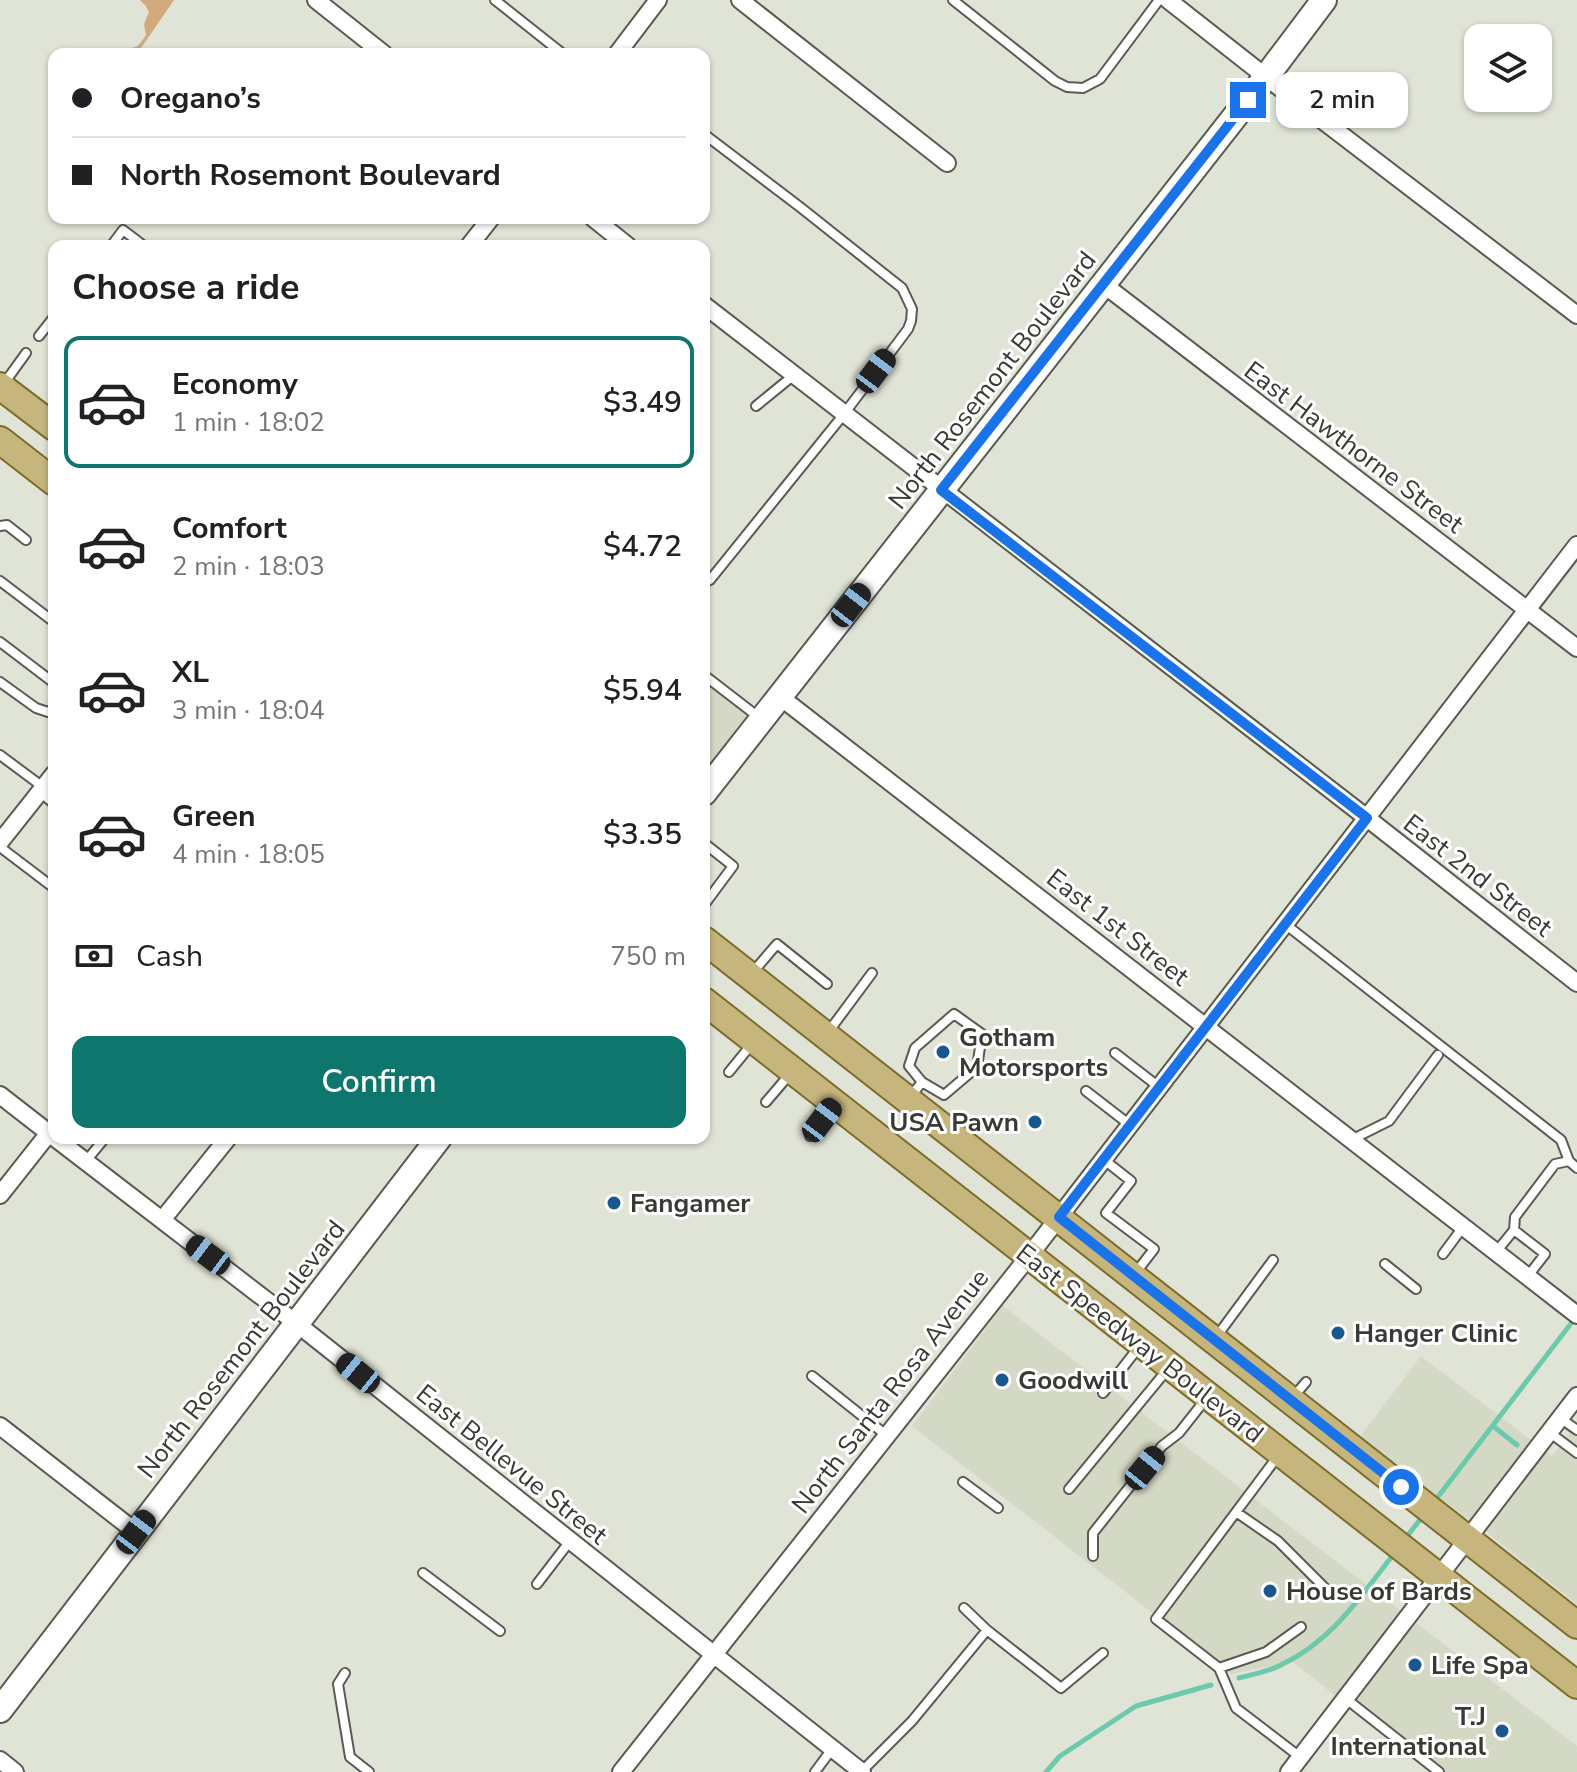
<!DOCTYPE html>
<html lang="en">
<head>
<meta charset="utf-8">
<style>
  :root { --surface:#fff; --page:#f6f6f6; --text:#202124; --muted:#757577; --line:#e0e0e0; --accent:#0f766e }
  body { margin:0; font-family:"Nunito Sans",sans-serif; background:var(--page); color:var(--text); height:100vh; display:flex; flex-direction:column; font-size:30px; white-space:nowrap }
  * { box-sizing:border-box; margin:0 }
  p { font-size:26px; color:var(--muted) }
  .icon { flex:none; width:44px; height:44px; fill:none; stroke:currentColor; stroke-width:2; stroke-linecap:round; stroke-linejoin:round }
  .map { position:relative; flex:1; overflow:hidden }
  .sheet { position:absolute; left:48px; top:240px; width:662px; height:904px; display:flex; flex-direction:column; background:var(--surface); border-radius:16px; box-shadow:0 2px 6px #0004 }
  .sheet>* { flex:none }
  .banner { position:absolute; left:48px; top:48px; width:662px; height:176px; border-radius:16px; box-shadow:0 2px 6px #0004; display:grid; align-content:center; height:176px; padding:0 24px; background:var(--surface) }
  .controls { position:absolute; left:1464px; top:24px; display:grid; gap:16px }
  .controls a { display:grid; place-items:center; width:88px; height:88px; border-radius:16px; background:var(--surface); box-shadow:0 2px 6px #0004; font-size:40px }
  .end { position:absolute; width:36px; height:36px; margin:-18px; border:10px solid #1a73e8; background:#fff; box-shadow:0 0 0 4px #fff }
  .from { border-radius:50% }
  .bubble { position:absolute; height:56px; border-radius:16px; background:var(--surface); box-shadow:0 2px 6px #0004; font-size:26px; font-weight:600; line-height:56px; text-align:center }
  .car { position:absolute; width:24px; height:48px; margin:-24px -12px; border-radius:10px; box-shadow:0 0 6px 2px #0007; background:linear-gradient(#222 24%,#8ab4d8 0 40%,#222 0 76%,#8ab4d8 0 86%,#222 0) }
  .banner b { display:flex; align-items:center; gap:28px; height:76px; font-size:30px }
  .banner b+b { border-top:2px solid var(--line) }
  .banner i { width:20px; height:20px; background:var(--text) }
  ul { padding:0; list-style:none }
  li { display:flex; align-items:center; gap:24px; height:132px; margin:0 16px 12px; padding:0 8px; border:4px solid transparent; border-radius:16px }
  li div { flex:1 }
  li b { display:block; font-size:30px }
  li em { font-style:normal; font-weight:600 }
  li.current { border-color:var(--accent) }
  li>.icon { width:72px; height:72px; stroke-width:1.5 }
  h2 { padding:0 24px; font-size:36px; line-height:96px }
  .pay { display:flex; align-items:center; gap:20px; height:88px; padding:0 24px; font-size:30px }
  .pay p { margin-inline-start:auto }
  .primary-button { display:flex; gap:16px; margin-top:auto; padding:16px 24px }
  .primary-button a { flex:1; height:92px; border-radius:16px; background:var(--accent); color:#fff; font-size:32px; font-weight:600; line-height:92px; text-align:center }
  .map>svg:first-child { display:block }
  .built { fill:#d4d9c5 }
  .green { fill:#d3a97e }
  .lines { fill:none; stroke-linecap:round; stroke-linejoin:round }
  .stream { stroke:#6dc9ac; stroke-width:5 }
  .lane-casing { stroke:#585b50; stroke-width:12 }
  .street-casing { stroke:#585b50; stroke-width:20 }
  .secondary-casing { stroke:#585b50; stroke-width:28 }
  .primary-casing { stroke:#7c6b2b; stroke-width:30 }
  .lane { stroke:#fff; stroke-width:8 }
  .street { stroke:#fff; stroke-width:16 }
  .secondary { stroke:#fff; stroke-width:24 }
  .primary { stroke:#c6b67d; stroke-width:26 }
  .route { stroke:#1a73e8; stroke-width:10 }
  .poi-dot { fill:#19588e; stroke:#fff; stroke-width:3 }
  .labels { text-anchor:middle; stroke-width:6; stroke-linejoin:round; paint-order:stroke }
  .street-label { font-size:26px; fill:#393a35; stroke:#fff }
  .poi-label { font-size:26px; font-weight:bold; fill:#393a35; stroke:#fff; text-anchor:start }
</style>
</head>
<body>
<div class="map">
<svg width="1577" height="1772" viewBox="0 0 1577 1772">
  <rect width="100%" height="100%" fill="#e0e4d6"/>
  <path class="built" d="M 704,667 L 754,707 L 704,771 Z
    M 1003,1306 L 1577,1746 L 1577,1772 L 1430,1772 L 1293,1662 L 1231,1674 L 912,1426 Z
    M 1421,1356 L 1552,1456 L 1571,1431 L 1577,1435 L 1577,1604 L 1485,1531 L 1359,1438 Z"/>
  <path class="green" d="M 140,0 L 174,0 L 137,54 L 129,49 L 138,46 L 146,35 L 144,24 L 149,12 L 145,5 Z"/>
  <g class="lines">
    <path class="stream" d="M 1493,1426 L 1517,1445
      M 1434,1502 L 1576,1317
      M 1404,1540 L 1423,1516
      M 1239,1678 C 1253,1674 1268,1672 1281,1665 C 1333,1640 1361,1596 1396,1551
      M 1046,1772 L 1060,1756 L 1136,1706 L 1211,1685"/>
    <g class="lane-casing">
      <path id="lane" d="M 495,0 L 563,54
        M 953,0 L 1055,81 L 1067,87 L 1083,88 L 1100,79 L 1159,0
        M 704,134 L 800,207 L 902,288 L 912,309 L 911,321 L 908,329 L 844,414 L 710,580 L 704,583
        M 111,246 L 123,230 L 144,246
        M 39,336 L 54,317
        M 3,385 L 26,353
        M 756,406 L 794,375
        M 0,526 L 7,525 L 26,540
        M 0,581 L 54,622
        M 0,642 L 54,683
        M 704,675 L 761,719
        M 0,682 L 36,708 L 48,712 L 54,709
        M 0,755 L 43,787
        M 40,792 L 54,804
        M 704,843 L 733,866 L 704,905
        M 0,847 L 54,888
        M 1285,924 L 1561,1140 L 1569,1161
        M 753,972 L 777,944 L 827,984
        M 829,1031 L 872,973
        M 1115,1053 L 1159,1087
        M 729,1072 L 751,1045
        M 1086,1091 L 1130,1125
        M 911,1096 L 922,1082 L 909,1066 L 915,1048 L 954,1014 L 982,1034 L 977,1067 L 944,1095 L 922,1082
        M 766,1102 L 790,1074
        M 810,1136 L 832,1108
        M 1353,1139 L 1389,1121 L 1438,1055
        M 1103,1159 L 1131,1181 L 1106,1213 L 1154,1249 L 1134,1275
        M 86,1161 L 105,1138
        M 1496,1252 L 1514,1230
        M 1443,1254 L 1463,1227
        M 1385,1264 L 1416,1289
        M 1528,1276 L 1545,1254 L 1514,1230 L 1515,1217 L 1555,1164 L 1569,1161 L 1577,1168
        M 1217,1336 L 1273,1260
        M 812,1376 L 886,1435
        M 1103,1393 L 1138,1348
        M 1294,1396 L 1306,1382
        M 1560,1418 L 1577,1430
        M 1549,1432 L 1577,1453
        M 1278,1456 L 1156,1619 L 1219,1668 L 1266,1652 L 1301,1627
        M 963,1482 L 998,1508
        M 1069,1489 L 1167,1370
        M 1236,1512 L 1278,1541 L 1328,1591
        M 1093,1556 L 1093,1533 L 1162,1446 L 1179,1433 L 1205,1400
        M 423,1573 L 500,1631
        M 537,1584 L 570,1541
        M 964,1608 L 987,1630
        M 1219,1668 L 1236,1708 L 1300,1757
        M 345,1673 L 338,1684 L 350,1757 L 369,1772
        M 1345,1698 L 1439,1772
        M 862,1771 L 912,1721 L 987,1630 L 1061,1688 L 1103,1653
        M 815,1772 L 832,1749"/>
    </g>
    <g class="street-casing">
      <path id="street" d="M 316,0 L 384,54
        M 740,0 L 947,163
        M 1168,0 L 1266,77 L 1577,315
        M 617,54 L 658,0
        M 593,218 L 628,246
        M 469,246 L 491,218
        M 1103,284 L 1577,648
        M 704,305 L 1367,818 L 1577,983
        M 779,696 L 1577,1315
        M 0,842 L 54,774
        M 0,1095 L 54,1137
        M 55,1138 L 296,1323 L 862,1772
        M 0,1195 L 49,1133
        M 162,1220 L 228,1138
        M 0,1426 L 136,1532
        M 0,1760 L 15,1772
        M 621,1772 L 1029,1256 L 1577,545
        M 1289,1772 L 1577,1396"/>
    </g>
    <g class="secondary-casing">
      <path id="secondary" d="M 704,793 L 1266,77 L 1324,0
        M 0,1710 L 439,1138"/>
    </g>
    <g class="primary-casing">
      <path id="primary" d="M 0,386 L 54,427
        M 0,440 L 54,482
        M 704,940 L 1577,1625
        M 704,1001 L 1577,1685"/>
    </g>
    <use href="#lane" class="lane"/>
    <use href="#street" class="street"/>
    <use href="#secondary" class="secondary"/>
    <use href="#primary" class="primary"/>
  </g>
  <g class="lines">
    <path class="route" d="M 1248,100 L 941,490 L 1367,818 L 1059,1217 L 1401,1487"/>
  </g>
  <g class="poi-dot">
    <circle cx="943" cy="1052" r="8"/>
    <circle cx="1035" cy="1122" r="8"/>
    <circle cx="614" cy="1203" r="8"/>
    <circle cx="1338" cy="1333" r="8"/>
    <circle cx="1002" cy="1380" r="8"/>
    <circle cx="1270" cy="1591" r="8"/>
    <circle cx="1415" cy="1665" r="8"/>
    <circle cx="1502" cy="1731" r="8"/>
  </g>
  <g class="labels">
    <g class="street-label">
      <text transform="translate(992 380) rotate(-52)" y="9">North Rosemont Boulevard</text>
      <text transform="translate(1354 447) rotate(37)" y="9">East Hawthorne Street</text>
      <text transform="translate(1478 875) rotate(38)" y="9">East 2nd Street</text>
      <text transform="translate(1118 927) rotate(38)" y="9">East 1st Street</text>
      <text transform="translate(1140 1343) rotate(38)" y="9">East Speedway Boulevard</text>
      <text transform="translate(241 1349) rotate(-52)" y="9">North Rosemont Boulevard</text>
      <text transform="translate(890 1391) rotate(-52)" y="9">North Santa Rosa Avenue</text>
      <text transform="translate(512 1464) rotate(39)" y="9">East Bellevue Street</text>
    </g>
    <g class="poi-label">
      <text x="959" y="1046">Gotham<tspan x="959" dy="30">Motorsports</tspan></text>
      <text x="1019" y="1131" text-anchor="end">USA Pawn</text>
      <text x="630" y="1212">Fangamer</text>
      <text x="1354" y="1342">Hanger Clinic</text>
      <text x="1018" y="1389">Goodwill</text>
      <text x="1286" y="1600">House of Bards</text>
      <text x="1431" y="1674">Life Spa</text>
      <text x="1486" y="1725" text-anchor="end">T.J<tspan x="1486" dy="30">International</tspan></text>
    </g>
  </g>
</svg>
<div class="controls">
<a><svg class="icon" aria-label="layers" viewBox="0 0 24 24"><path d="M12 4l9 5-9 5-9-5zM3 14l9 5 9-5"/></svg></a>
</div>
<i class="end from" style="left:1401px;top:1487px"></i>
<i class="end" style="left:1248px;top:100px"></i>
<div class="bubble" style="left:1276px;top:72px;width:132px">2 min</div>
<i class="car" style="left:876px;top:371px;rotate:37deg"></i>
<i class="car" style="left:851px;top:605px;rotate:38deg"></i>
<i class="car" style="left:822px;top:1120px;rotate:37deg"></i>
<i class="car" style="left:208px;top:1255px;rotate:307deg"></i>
<i class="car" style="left:358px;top:1373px;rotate:309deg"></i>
<i class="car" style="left:1145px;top:1468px;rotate:39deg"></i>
<i class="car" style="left:136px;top:1532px;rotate:37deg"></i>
<div class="banner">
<b><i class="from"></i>Oregano’s</b>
<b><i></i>North Rosemont Boulevard</b>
</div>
<section class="sheet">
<h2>Choose a ride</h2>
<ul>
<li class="current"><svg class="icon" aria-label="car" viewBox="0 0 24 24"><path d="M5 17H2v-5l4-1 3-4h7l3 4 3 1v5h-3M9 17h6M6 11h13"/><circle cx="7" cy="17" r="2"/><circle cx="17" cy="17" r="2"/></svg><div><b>Economy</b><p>1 min · 18:02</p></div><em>$3.49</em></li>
<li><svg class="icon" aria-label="car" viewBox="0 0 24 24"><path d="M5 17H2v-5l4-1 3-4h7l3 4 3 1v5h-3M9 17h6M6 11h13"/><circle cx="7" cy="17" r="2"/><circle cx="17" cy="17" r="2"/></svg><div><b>Comfort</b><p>2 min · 18:03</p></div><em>$4.72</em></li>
<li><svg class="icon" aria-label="car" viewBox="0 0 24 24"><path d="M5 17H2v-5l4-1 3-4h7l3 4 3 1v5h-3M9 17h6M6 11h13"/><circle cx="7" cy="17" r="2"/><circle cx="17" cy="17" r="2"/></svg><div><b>XL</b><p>3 min · 18:04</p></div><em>$5.94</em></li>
<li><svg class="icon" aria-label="car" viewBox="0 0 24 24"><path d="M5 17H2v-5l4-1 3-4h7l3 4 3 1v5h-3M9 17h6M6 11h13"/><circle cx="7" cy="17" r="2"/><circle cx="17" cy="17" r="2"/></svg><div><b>Green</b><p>4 min · 18:05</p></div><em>$3.35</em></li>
</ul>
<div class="pay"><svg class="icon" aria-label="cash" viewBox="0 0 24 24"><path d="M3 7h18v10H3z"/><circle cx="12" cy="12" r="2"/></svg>Cash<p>750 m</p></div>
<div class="primary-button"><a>Confirm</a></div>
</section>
</div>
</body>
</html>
